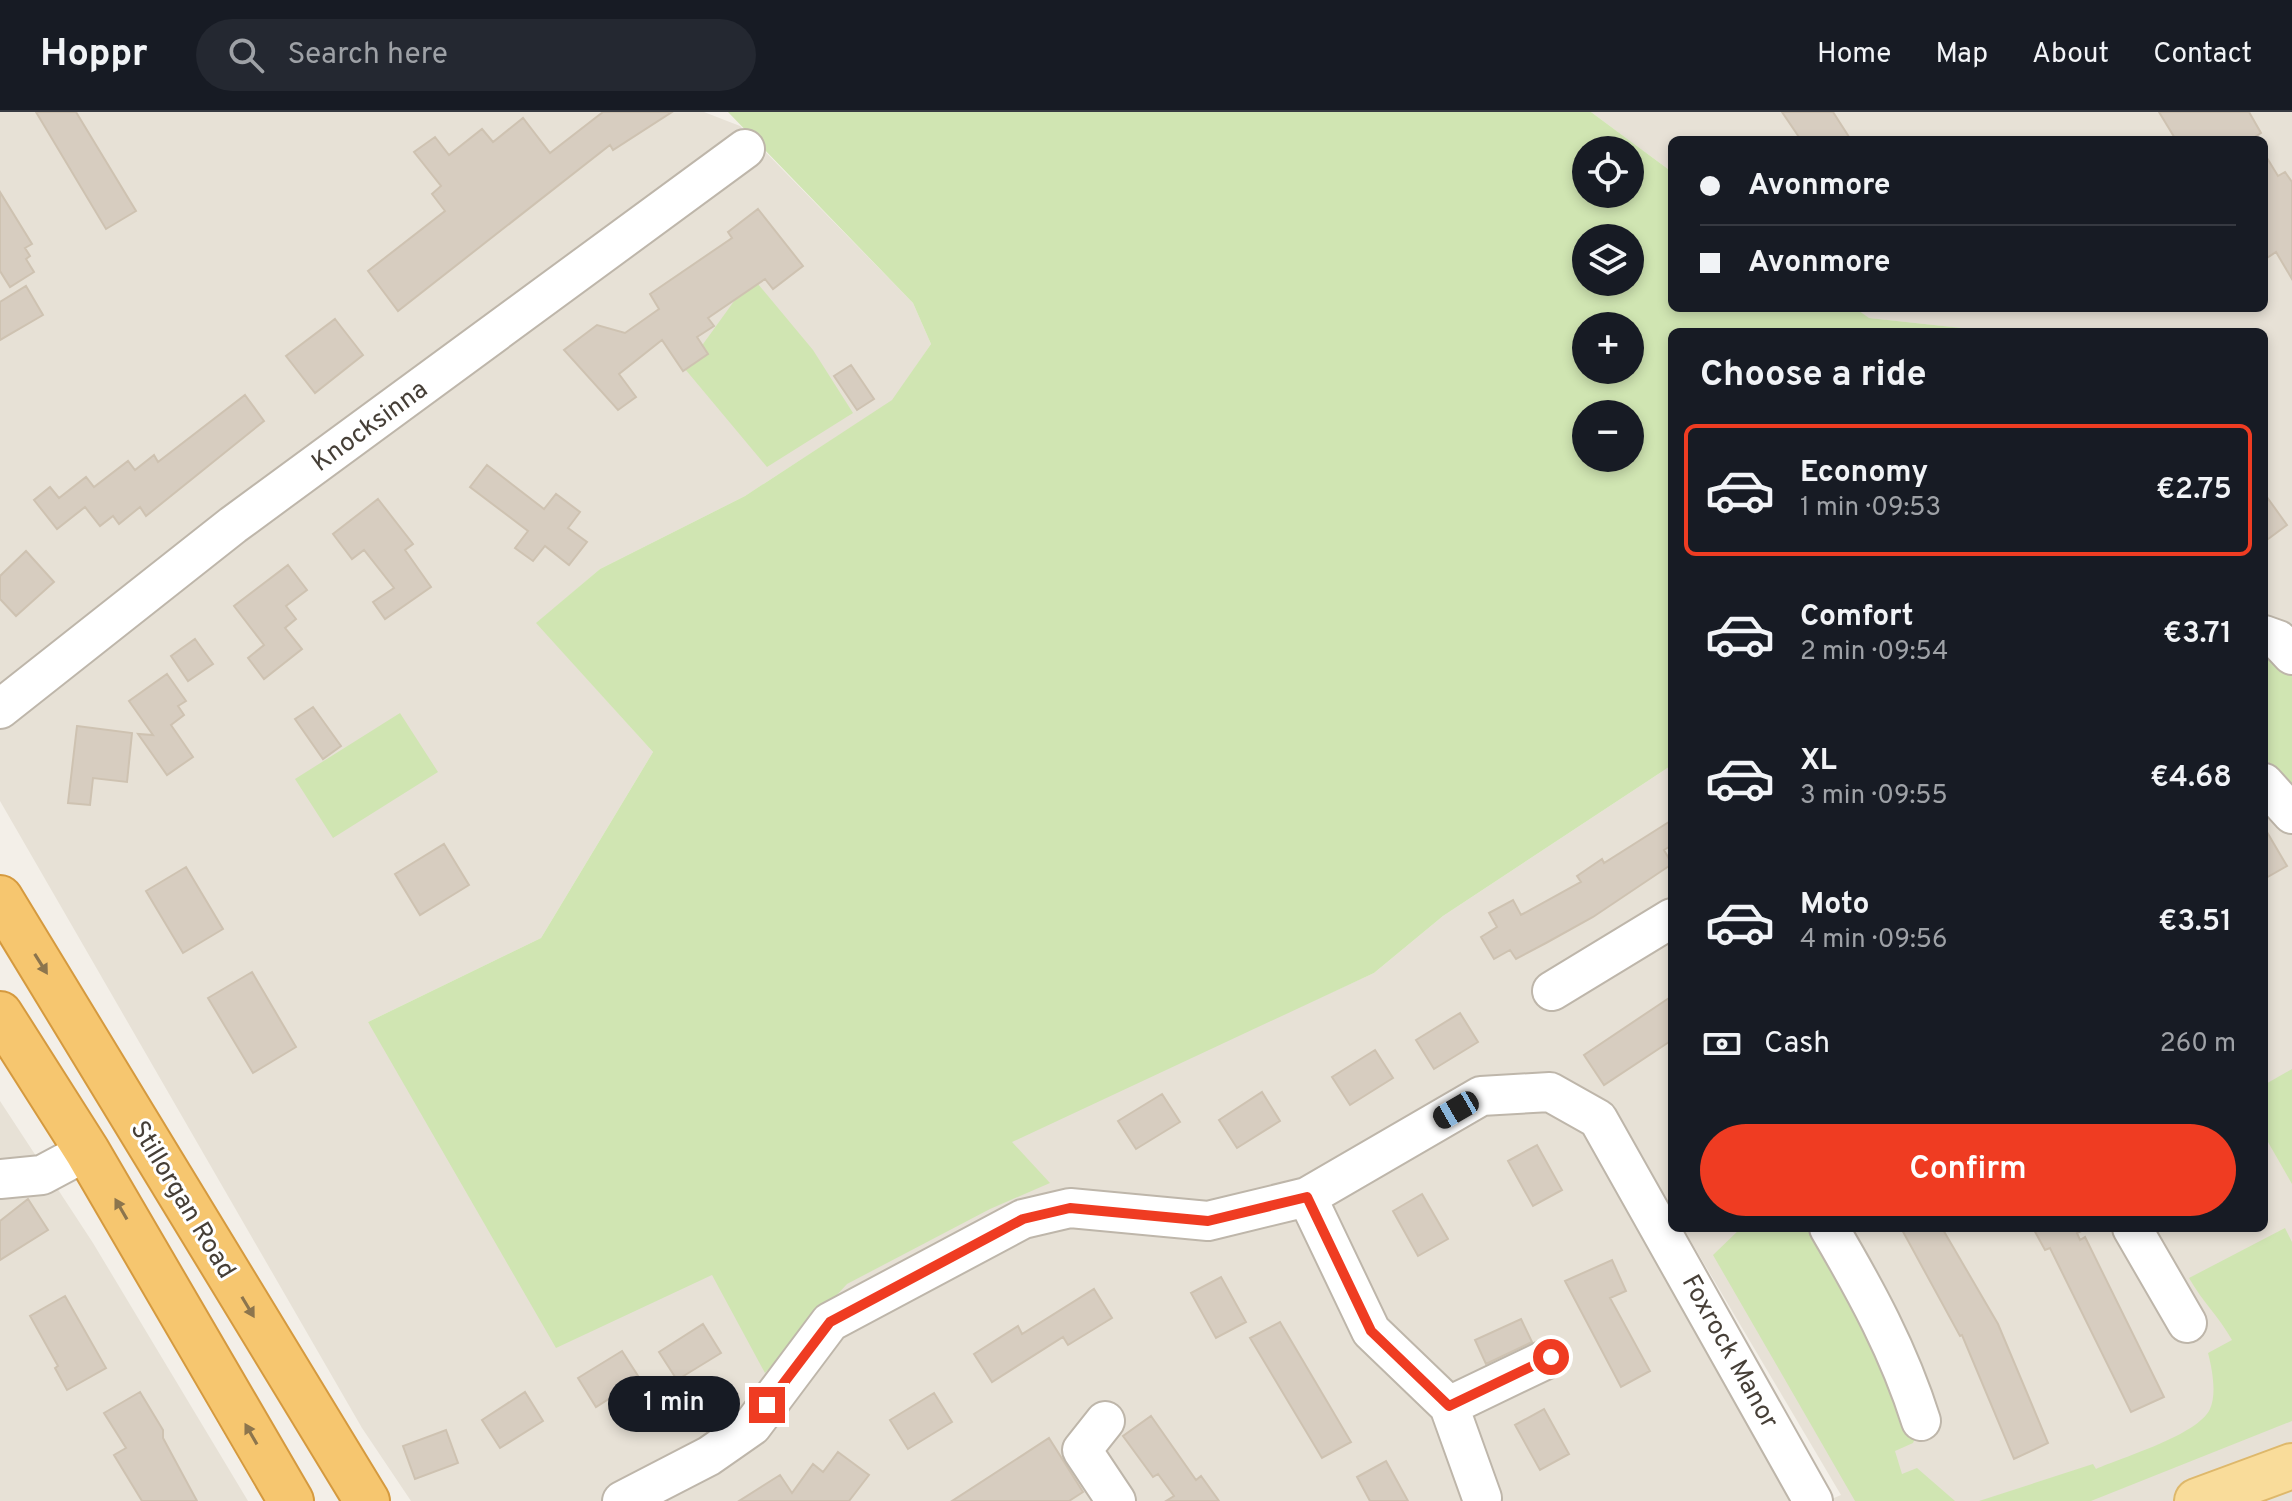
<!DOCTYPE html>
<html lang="en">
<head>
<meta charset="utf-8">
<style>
  :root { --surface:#171b24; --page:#242831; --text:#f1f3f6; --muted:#9ea1a6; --line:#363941; --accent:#ef3c22 }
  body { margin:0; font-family:Overpass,sans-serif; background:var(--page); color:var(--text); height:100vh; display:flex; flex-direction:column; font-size:30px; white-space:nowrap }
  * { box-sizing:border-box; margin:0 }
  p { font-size:26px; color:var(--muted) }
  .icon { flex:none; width:44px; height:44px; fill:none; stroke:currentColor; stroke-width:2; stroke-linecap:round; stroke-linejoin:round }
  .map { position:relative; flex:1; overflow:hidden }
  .side { position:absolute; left:1668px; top:216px; width:600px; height:904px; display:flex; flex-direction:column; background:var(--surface); border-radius:12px; box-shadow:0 4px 12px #0003 }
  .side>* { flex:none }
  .guide { position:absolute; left:1668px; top:24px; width:600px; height:176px; border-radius:12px; box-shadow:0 4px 12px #0003; display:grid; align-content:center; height:176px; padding:0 32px; background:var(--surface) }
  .tools { position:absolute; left:1572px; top:24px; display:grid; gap:16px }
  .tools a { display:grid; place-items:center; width:72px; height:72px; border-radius:50%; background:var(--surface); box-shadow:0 4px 12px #0003; font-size:40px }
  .end { position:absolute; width:36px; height:36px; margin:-18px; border:10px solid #ef3c22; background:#fff; box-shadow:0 0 0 4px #fff }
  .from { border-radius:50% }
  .bubble { position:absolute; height:56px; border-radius:28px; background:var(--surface); box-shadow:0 4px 12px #0003; font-size:26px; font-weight:600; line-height:56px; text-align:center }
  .car { position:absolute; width:24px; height:48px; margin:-24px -12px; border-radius:10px; box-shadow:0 0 6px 2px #0007; background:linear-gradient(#222 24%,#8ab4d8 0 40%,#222 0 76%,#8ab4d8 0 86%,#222 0) }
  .guide b { display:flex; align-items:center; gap:28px; height:76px; font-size:30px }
  .guide b+b { border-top:2px solid var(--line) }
  .guide i { width:20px; height:20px; background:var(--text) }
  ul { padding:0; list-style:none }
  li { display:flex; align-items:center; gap:24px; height:132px; margin:0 16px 12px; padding:0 16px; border:4px solid transparent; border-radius:12px }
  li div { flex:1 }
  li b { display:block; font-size:30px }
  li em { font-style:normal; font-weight:600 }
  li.current { border-color:var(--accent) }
  li>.icon { width:72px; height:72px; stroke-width:1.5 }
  h2 { padding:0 32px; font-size:36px; line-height:96px }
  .pay { display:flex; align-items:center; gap:20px; height:88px; padding:0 32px; font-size:30px }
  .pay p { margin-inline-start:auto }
  .cta { display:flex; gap:16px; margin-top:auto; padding:16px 32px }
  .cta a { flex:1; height:92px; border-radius:48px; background:var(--accent); color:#fff; font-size:32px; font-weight:600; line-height:92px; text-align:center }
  header { display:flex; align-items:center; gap:48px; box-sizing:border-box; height:112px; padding:0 40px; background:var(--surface); border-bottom:2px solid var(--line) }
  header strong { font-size:38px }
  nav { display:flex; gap:44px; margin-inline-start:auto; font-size:28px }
  .search { width:560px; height:72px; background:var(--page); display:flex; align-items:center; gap:20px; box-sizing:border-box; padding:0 28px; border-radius:44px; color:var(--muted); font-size:30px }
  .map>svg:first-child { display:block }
  .residential { fill:#e7e1d6 }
  .green { fill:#d0e5b2; fill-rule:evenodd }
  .building { fill:#d7cdc0; stroke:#cec2b1; stroke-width:2 }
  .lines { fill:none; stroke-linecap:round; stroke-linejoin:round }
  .minor-casing { stroke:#beb6aa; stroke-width:42 }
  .major-casing { stroke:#deb86b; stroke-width:48 }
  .highway-casing { stroke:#d59a3f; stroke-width:48 }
  .minor { stroke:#fff; stroke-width:38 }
  .major { stroke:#f9dc9a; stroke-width:44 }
  .highway { stroke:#f6c66f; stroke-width:44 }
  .oneway { fill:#8c754d }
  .route { stroke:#ef3c22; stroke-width:10 }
  .labels { text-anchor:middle; stroke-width:6; stroke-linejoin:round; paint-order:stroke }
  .street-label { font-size:26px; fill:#463f37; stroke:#fff }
</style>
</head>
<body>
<header>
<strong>Hoppr</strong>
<div class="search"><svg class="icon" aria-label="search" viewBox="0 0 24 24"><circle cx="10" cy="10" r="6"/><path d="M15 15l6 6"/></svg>Search here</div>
<nav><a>Home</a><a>Map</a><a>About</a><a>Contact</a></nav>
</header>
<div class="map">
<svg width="2292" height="1389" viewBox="0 0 2292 1389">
  <rect width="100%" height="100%" fill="#f3efe8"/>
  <path class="residential" d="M 0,0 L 704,0 L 740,14 L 913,191 L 931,232 L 893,288 L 745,384 L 600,457 L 537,511 L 653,640 L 541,826 L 368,910 L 712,1163 L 1374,861 L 1443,804 L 1672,653 L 1672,1116 L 2264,1116 L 2264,220 L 1999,220 L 1868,206 L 1855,196 L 2264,196 L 2264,28 L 1672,28 L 1672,60 L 1591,0 L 2292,0 L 2292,1389 L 1827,1389 L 1841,1383 L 1683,1116 L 1656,1135 L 1797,1389 L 411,1389 L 362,1316 L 0,689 Z
    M 0,989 L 93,1131 L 248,1389 L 0,1389 Z"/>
  <path class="green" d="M 728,0 L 1591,0 L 1672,60 L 1672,196 L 1855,196 L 1869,206 L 1999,220 L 1672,220 L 1672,653 L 1443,804 L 1374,861 L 1012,1030 L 1050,1071 L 990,1097 L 847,1172 L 765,1261 L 712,1163 L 556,1236 L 368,910 L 541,826 L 653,640 L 536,511 L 600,457 L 745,384 L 892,288 L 931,232 L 913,191 ZM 1586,38 L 1630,38 L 1630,82 L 1586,82 ZM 1586,126 L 1630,126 L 1630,170 L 1586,170 ZM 1586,214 L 1630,214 L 1630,258 L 1586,258 ZM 1586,302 L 1630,302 L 1630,346 L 1586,346 Z
    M 758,172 L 813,238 L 853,301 L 767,355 L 685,257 L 745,174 Z
    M 2264,535 L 2274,539 L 2292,563 L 2292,681 L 2264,644 Z
    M 400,601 L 438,660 L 333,726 L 295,667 Z
    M 2292,957 L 2292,1072 L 2264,1023 L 2264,973 Z
    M 1741,1116 L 1815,1116 L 1919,1317 L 1913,1331 L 1895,1339 L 1902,1362 L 1917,1356 L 1955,1389 L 1855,1389 L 1713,1143 Z
    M 2285,1116 L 2292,1130 L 2292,1309 L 2091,1389 L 1979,1389 L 2093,1352 L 2096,1357 C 2123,1345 2198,1323 2210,1297 C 2217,1282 2212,1256 2208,1241 L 2232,1228 C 2219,1205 2202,1189 2189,1166 Z"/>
  <path class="building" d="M 36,0 L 76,0 L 136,99 L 106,117 Z
    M 603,0 L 672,0 L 613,38 L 610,33 L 398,199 L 368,159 L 445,99 L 432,82 L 441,74 L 414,40 L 435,25 L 449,43 L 482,17 L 493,30 L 523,6 L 550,41 Z
    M 1782,0 L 1833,0 L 1851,28 L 1801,28 Z
    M 2159,0 L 2249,0 L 2261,21 L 2250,28 L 2176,28 Z
    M 2264,41 L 2278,64 L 2285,60 L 2292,70 L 2292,167 L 2276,140 L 2264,148 Z
    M 0,80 L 32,132 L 25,136 L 30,144 L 26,147 L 34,160 L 10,175 L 0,159 Z
    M 758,97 L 803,154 L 773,177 L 765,167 L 708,206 L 714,214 L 697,225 L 708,242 L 683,259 L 662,228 L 619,262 L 636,285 L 618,298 L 564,238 L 597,213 L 625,221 L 659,197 L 650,182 L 732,126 L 728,120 Z
    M 26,174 L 43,203 L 0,228 L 0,190 Z
    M 335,207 L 363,243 L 315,281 L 286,244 Z
    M 851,253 L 874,287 L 857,298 L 834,264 Z
    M 245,283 L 264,309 L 146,404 L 140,395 L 119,412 L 113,404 L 100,414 L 85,395 L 57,417 L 34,388 L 50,375 L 59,386 L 86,365 L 94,375 L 128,349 L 135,358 L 154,343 L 158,350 Z
    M 487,353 L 544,397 L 556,382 L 580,400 L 568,416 L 587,430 L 569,453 L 545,434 L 533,449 L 515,436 L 528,419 L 470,375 Z
    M 2264,381 L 2287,413 L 2264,430 Z
    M 378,387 L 413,432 L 405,438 L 431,475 L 385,507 L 373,490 L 394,476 L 364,438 L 352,447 L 333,422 Z
    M 26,439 L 54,470 L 16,504 L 0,487 L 0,464 Z
    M 288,453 L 307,478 L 286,494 L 296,507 L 285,516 L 302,537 L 264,567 L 248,546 L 264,533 L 234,494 Z
    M 195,527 L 213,552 L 188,569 L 171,544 Z
    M 167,562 L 186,589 L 178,594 L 184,603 L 171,613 L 193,645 L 167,663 L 138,622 L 153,623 L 129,589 Z
    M 313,595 L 341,634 L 323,647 L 295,607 Z
    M 77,614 L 132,621 L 127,670 L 93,666 L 90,693 L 68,691 Z
    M 1672,708 L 1672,733 L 1664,738 L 1672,752 L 1593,805 L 1546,831 L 1516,847 L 1510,838 L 1494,847 L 1481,825 L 1497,815 L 1489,801 L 1513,788 L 1521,803 L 1581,770 L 1577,764 L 1602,747 L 1604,751 Z
    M 2264,715 L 2287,754 L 2264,767 Z
    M 444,732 L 469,773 L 420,803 L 395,762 Z
    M 186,755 L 223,817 L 183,841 L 146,779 Z
    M 252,860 L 296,935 L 253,961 L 208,886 Z
    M 1672,884 L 1672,928 L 1604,973 L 1584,943 Z
    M 1460,901 L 1478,930 L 1434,957 L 1416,928 Z
    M 1375,938 L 1393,966 L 1350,993 L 1332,965 Z
    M 1262,980 L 1280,1009 L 1237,1036 L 1219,1008 Z
    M 1162,982 L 1180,1010 L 1136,1037 L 1118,1009 Z
    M 1537,1033 L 1562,1078 L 1533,1094 L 1508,1049 Z
    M 1422,1082 L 1448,1127 L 1418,1144 L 1393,1099 Z
    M 28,1087 L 48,1118 L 0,1148 L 0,1109 Z
    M 1901,1116 L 1942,1116 L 1998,1212 L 2048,1331 L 2014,1347 L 1962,1223 L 1960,1224 Z
    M 2033,1116 L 2088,1116 L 2077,1121 L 2080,1128 L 2085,1125 L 2164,1285 L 2131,1300 L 2050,1136 L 2045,1138 Z
    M 1612,1148 L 1626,1179 L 1610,1186 L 1650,1259 L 1621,1275 L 1565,1169 Z
    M 1221,1165 L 1246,1210 L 1216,1226 L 1191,1181 Z
    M 1094,1177 L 1112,1206 L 1068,1233 L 1063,1225 L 992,1270 L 974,1242 L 1018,1214 L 1022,1222 Z
    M 65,1184 L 106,1256 L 67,1278 L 55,1256 L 58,1254 L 30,1204 Z
    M 1521,1207 L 1532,1230 L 1486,1252 L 1475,1228 Z
    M 1280,1210 L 1351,1330 L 1322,1346 L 1250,1226 Z
    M 703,1212 L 721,1241 L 677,1268 L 659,1240 Z
    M 622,1239 L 640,1267 L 596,1295 L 578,1266 Z
    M 140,1280 L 163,1318 L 163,1326 L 197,1389 L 142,1389 L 114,1343 L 126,1336 L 104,1301 Z
    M 525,1280 L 543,1309 L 500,1336 L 482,1308 Z
    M 934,1281 L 952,1310 L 908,1337 L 890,1308 Z
    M 1544,1297 L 1569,1342 L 1540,1358 L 1515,1313 Z
    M 1151,1304 L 1196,1368 L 1201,1364 L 1219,1389 L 1166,1389 L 1174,1384 L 1158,1362 L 1153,1365 L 1123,1324 Z
    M 446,1318 L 458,1351 L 415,1367 L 403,1334 Z
    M 1049,1326 L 1083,1380 L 1069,1389 L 952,1389 Z
    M 838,1340 L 869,1363 L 849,1389 L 739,1389 L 780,1363 L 792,1381 L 813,1352 L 823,1360 Z
    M 1386,1349 L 1408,1389 L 1370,1389 L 1357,1365 Z"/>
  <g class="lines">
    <g class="minor-casing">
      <path id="minor" d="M 2264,523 L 2278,528 L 2292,543
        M 0,597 L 233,413 L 745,37
        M 2264,671 L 2292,702
        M 1552,879 L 1672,806
        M 0,1067 L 42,1063 L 87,1039
        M 1307,1085 L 1371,1219 L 1449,1294 L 1482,1386
        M 1829,1116 C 1866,1179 1899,1239 1921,1309
        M 2132,1116 L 2187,1211
        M 1449,1294 L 1551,1245
        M 1105,1309 L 1082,1338 L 1116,1389
        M 622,1389 L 709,1344 L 752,1314 L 830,1210 L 1023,1107 L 1070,1096 L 1208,1109 L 1307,1085 L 1481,984 L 1550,980 L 1598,1007 L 1813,1389"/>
    </g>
    <g class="major-casing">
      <path id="major" d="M 2197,1389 L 2292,1354"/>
    </g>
    <g class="highway-casing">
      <path id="highway" d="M 0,786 L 367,1389
        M 0,902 L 87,1039 L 291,1389"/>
    </g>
    <use href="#minor" class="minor"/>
    <use href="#major" class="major"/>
    <use href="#highway" class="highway"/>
  </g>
  <defs><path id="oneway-solid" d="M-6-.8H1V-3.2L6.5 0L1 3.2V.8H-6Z" transform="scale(2)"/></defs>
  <g class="oneway">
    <use href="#oneway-solid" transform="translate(41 852) rotate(58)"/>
    <use href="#oneway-solid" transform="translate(121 1097) rotate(-120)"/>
    <use href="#oneway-solid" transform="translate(248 1195) rotate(59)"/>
    <use href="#oneway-solid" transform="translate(251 1322) rotate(-120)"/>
  </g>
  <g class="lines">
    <path class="route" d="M 767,1293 L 830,1210 L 1023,1107 L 1070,1096 L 1208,1109 L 1307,1085 L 1371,1219 L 1449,1294 L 1551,1245"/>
  </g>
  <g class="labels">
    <g class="street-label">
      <text transform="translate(369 313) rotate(-36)" y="9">Knocksinna</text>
      <text transform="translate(184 1087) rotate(59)" y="9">Stillorgan Road</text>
      <text transform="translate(1731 1239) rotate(61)" y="9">Foxrock Manor</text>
    </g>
  </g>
</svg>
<div class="tools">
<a><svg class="icon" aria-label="locate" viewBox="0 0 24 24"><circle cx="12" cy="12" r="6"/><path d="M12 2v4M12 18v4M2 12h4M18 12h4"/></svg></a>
<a><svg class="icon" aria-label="layers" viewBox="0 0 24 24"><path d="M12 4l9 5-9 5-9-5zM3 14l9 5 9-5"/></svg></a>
<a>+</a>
<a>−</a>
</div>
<i class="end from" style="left:1551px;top:1245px"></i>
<i class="end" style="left:767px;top:1293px"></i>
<div class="bubble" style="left:608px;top:1264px;width:132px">1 min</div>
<i class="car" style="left:1456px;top:998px;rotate:240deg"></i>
<div class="guide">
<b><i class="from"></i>Avonmore</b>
<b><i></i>Avonmore</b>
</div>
<section class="side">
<h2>Choose a ride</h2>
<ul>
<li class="current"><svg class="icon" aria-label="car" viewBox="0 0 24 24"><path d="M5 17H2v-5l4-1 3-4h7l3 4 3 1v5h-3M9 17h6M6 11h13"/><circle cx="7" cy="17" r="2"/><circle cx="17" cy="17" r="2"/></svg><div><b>Economy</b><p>1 min · 09:53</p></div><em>€2.75</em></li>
<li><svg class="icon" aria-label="car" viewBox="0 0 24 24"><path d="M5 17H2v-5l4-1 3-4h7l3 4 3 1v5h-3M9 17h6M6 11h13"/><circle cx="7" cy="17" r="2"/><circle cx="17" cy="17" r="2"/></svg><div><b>Comfort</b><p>2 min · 09:54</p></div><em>€3.71</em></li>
<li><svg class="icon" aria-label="car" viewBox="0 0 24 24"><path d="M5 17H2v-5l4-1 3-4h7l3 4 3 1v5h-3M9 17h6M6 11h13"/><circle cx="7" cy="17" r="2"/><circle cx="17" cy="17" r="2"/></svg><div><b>XL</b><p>3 min · 09:55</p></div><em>€4.68</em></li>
<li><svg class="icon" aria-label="car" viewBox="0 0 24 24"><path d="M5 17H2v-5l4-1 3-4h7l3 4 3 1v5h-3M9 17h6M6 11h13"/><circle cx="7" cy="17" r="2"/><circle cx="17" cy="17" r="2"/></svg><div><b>Moto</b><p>4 min · 09:56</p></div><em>€3.51</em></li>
</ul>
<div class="pay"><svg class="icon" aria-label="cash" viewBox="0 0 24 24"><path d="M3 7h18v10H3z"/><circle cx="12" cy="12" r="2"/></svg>Cash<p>260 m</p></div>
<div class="cta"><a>Confirm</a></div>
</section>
</div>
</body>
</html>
